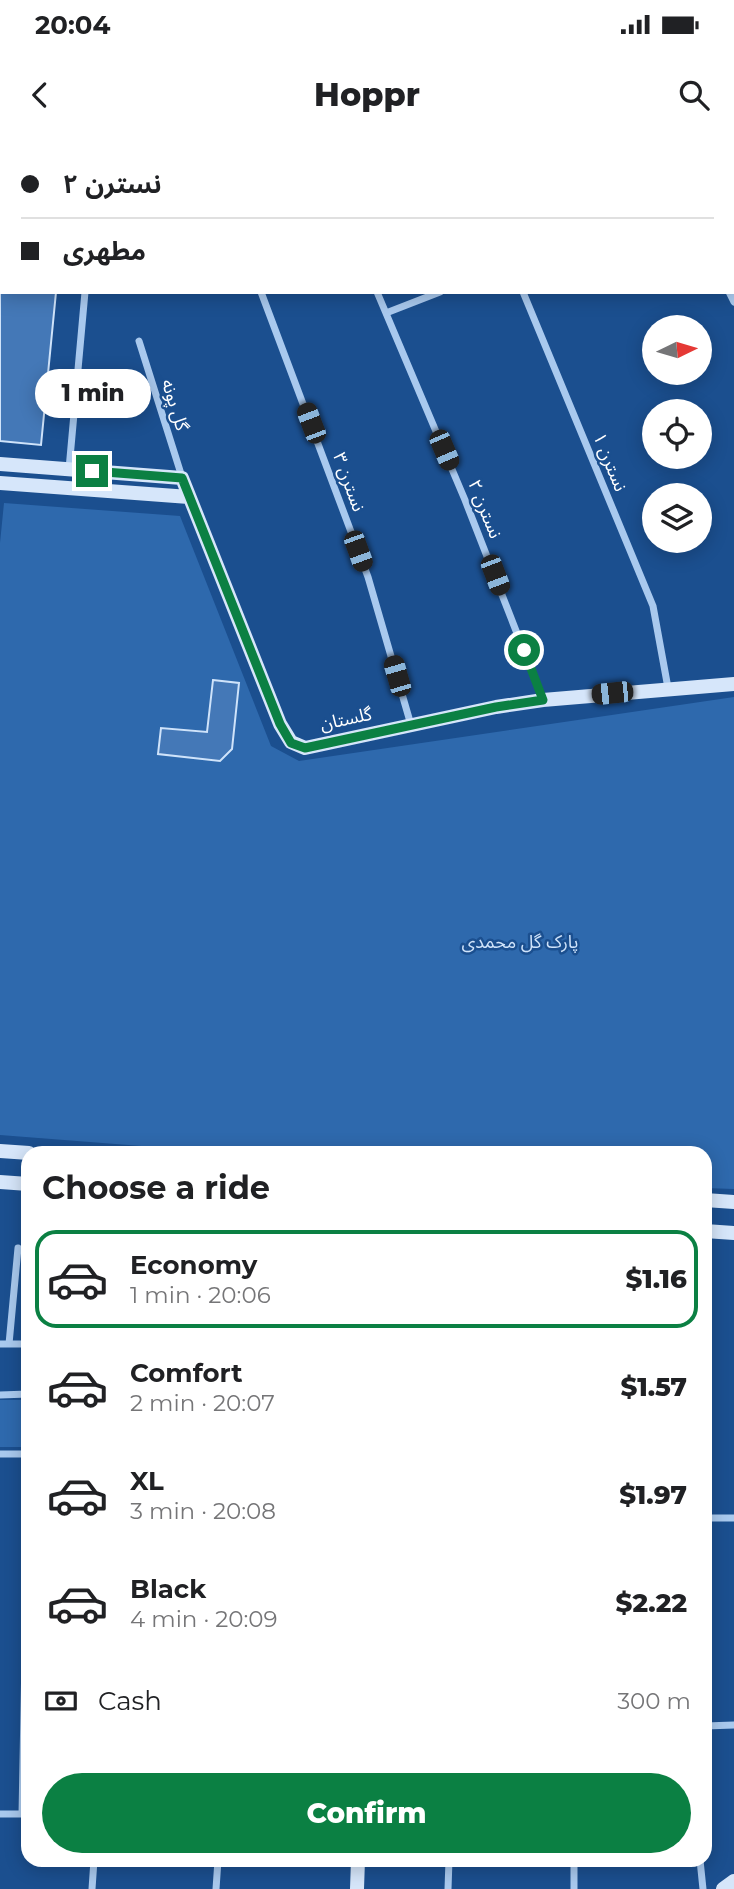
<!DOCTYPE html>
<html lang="en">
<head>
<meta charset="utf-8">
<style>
  :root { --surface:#fff; --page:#f6f6f6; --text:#202124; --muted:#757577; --line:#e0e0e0; --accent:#0b8043 }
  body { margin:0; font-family:Montserrat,"Noto Sans Arabic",sans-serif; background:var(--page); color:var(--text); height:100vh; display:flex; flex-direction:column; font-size:26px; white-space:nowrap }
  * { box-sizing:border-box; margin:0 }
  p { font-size:23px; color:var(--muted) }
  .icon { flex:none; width:38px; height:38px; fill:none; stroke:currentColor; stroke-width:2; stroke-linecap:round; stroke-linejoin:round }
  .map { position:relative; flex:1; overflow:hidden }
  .side { position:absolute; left:21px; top:1006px; width:691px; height:721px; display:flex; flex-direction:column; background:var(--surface); border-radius:21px; box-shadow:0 4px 18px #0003 }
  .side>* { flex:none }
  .hud { position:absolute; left:0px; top:0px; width:735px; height:154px; box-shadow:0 4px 18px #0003; display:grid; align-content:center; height:154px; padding:0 21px; background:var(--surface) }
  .needle { width:46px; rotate:85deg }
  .tools { position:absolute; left:642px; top:175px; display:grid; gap:14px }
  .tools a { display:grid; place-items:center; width:70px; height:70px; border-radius:50%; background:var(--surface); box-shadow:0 4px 18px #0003; font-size:35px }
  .end { position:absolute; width:32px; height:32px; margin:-16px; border:9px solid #0b8043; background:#fff; box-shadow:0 0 0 4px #fff }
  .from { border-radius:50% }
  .bubble { position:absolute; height:49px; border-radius:24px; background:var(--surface); box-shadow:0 4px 18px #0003; font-size:23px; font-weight:800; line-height:49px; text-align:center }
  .car { position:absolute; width:21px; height:42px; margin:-21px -10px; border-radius:9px; box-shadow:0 0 5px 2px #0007; background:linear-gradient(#222 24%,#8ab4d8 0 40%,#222 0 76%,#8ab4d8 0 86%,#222 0) }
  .hud b { display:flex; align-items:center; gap:24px; height:66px; font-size:26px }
  .hud b+b { border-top:2px solid var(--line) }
  .hud i { width:18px; height:18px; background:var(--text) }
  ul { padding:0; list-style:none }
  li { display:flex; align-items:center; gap:21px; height:98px; margin:0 14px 10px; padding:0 7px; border:4px solid transparent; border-radius:21px }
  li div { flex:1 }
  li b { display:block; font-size:26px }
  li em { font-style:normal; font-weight:800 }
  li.active { border-color:var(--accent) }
  li>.icon { width:63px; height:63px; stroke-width:1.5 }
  h2 { padding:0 21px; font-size:32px; line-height:84px }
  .pay { display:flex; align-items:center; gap:18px; height:77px; padding:0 21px; font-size:26px }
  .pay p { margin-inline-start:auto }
  .cta { display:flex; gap:14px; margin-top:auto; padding:14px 21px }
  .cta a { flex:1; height:80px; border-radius:42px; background:var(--accent); color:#fff; font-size:28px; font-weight:800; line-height:80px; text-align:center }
  .status { display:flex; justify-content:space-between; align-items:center; height:49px; padding:0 35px; background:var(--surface); direction:ltr }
  .status svg { height:19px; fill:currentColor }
  header { display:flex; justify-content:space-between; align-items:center; height:91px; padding:0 21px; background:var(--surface); font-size:32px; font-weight:800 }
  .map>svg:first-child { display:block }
  .green { fill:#2e69ad }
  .building { fill:#4478b7; stroke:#cfe3fa; stroke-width:2 }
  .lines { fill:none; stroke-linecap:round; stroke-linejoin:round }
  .street { stroke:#a9c9ee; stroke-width:7 }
  .secondary { stroke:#d6e6fa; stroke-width:14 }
  .route { stroke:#0b8043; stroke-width:9 }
  .labels { text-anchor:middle; stroke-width:5; stroke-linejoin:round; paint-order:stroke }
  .street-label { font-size:18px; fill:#fff; stroke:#1b4f8f }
  .park-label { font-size:18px; fill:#cfe3fa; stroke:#1b4f8f }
</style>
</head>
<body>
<div class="status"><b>20:04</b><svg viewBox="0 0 49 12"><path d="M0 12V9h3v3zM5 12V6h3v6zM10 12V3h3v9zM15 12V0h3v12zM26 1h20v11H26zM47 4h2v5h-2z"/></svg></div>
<header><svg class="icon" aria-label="back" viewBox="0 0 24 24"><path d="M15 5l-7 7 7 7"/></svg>Hoppr<svg class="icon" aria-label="search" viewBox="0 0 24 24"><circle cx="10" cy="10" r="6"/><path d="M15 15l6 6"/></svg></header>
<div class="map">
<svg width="734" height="1749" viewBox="0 0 734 1749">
  <rect width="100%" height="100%" fill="#1b4f8f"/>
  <path class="green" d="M 4,363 L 180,376 L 271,606 L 299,621 L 734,557 L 734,1049 L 705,1048 L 705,1013 L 231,1013 L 0,995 L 0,403 Z
    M 0,1260 L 28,1260 L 28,1307 L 0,1307 Z"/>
  <path class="building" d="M 0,152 L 56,152 L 41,305 L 0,301 Z
    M 213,540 L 239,543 L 232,609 L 220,621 L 158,614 L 161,588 L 207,592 Z"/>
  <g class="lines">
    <path class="street" d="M 74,0 L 96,2
      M 196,0 L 197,2
      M 310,0 L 310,2
      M 450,0 L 451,2
      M 650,0 L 651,2
      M 701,0 L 702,2
      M 733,64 L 734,66
      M 261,152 L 368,437 L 411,585
      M 377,152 L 465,360 L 543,560
      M 523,152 L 653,466 L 668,548
      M 729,152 L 734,162
      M 386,173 L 440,152
      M 139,201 L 182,337
      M 69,329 L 85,152
      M 0,1204 L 28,1204
      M 9,1204 L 18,1108
      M 0,1255 L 28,1254
      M 0,1314 L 28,1314
      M 705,1378 L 734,1378
      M 705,1586 L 734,1585
      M 0,1674 L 28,1674
      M 22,1674 L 27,1413
      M 700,1720 L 703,1749
      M 92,1749 L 94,1720
      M 216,1749 L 218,1720
      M 448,1749 L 449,1720
      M 574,1749 L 574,1720"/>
    <path class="secondary" d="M 663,0 L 664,2
      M 685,0 L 686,2
      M 733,95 L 734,96
      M 733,139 L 734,140
      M 0,324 L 182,338 L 280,584 L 291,602 L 305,608 L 496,567 L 543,560 L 734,544
      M 0,343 L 189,357
      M 0,1011 L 29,1013
      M 0,1042 L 28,1044
      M 705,1060 L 734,1062
      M 705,1091 L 734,1093
      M 357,1749 L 358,1720
      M 723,1749 L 734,1741"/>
  </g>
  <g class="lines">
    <path class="route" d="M 92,331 L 182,338 L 280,584 L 291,603 L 305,608 L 496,567 L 543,560 L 524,510"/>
  </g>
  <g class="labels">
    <g class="street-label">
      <text transform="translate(175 265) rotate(73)" y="6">گل پونه</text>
      <text transform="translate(610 322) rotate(68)" y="6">نسترن ۱</text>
      <text transform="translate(349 342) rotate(70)" y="6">نسترن ۳</text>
      <text transform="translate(485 369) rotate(68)" y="6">نسترن ۲</text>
      <text transform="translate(346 579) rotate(-12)" y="6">گلستان</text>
    </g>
    <g class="park-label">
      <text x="520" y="808">پارک گل محمدی</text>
    </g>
  </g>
</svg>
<div class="tools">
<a><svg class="needle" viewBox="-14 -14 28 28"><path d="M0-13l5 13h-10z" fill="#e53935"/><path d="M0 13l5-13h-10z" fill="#757577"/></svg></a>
<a><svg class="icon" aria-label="locate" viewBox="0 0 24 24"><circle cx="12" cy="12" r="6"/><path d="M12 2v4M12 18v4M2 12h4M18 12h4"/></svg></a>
<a><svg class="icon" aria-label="layers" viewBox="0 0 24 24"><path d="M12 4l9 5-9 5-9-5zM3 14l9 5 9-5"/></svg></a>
</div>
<i class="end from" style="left:524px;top:510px"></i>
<i class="end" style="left:92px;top:331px"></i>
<div class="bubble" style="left:35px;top:229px;width:116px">1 min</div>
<i class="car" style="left:311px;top:283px;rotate:339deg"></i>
<i class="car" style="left:444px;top:310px;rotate:157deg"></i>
<i class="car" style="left:358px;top:411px;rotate:160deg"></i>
<i class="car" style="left:495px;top:435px;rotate:159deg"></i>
<i class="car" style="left:397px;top:536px;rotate:344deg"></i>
<i class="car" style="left:612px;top:553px;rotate:264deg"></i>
<div class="hud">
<b><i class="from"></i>نسترن ۲</b>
<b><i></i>مطهری</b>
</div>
<section class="side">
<h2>Choose a ride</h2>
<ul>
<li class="active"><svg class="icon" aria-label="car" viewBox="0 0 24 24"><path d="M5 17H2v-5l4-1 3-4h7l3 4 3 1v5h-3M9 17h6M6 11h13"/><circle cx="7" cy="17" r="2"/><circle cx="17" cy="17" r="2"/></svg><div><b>Economy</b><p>1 min · 20:06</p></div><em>$1.16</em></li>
<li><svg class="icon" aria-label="car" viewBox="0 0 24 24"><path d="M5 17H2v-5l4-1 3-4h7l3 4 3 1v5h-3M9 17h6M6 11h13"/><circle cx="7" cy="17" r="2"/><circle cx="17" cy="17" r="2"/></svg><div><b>Comfort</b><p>2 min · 20:07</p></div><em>$1.57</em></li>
<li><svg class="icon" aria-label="car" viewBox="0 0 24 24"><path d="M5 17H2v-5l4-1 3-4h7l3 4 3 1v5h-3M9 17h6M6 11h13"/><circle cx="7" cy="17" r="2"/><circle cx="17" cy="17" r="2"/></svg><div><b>XL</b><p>3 min · 20:08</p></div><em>$1.97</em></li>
<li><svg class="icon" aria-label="car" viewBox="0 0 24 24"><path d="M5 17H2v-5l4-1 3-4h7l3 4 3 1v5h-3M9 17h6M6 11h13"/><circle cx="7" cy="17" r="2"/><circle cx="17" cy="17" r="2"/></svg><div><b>Black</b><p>4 min · 20:09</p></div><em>$2.22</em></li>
</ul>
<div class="pay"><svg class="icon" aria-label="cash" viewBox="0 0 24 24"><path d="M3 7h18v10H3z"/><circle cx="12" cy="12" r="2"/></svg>Cash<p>300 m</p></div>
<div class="cta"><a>Confirm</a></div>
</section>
</div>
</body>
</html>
